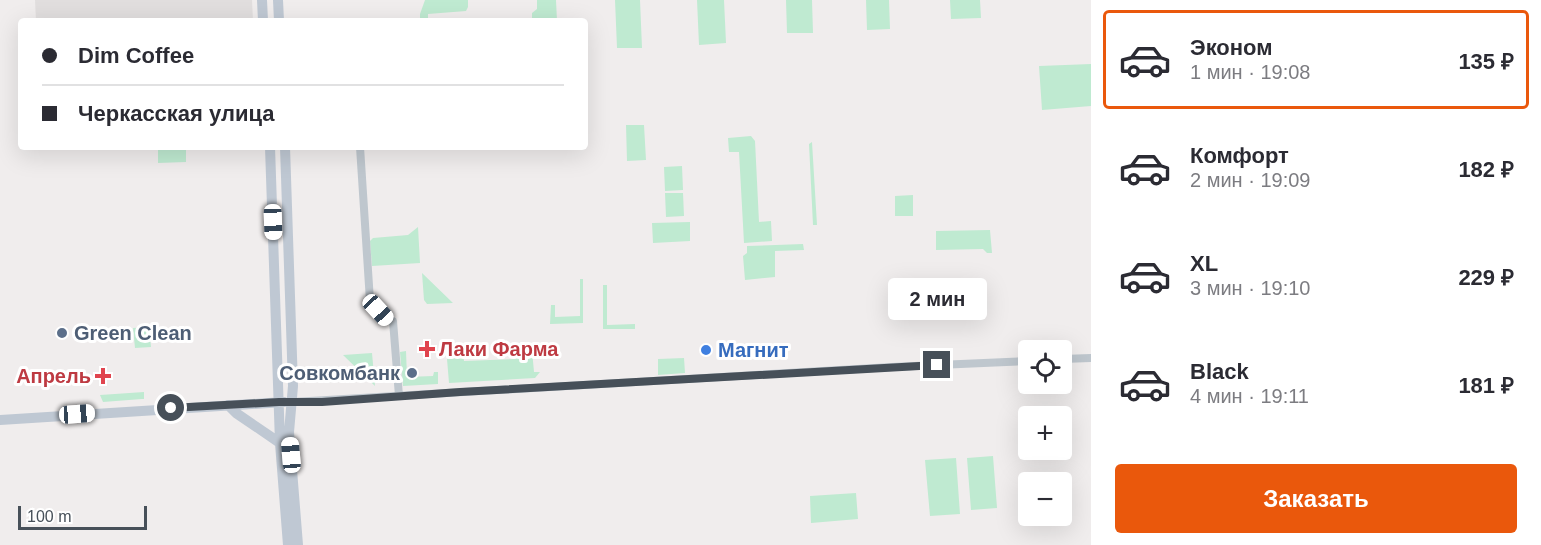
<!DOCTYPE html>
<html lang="ru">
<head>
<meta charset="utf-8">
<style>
  :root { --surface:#fff; --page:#f7f7f7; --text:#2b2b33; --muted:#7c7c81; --line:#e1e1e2; --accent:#ea580c }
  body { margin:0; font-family:Helvetica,sans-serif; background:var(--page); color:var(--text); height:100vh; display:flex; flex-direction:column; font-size:22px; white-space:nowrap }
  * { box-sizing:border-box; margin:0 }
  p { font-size:20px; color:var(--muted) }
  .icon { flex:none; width:33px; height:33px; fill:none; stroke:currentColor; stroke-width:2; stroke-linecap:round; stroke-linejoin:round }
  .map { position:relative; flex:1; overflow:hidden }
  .details { display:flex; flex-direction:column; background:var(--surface); width:450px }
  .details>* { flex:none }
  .top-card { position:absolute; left:18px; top:18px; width:570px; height:132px; border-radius:6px; box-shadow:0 6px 24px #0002; display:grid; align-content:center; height:132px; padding:0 24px; background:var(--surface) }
  .buttons { position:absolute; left:1018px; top:340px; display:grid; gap:12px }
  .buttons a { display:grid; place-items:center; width:54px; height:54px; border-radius:6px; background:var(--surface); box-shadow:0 6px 24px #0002; font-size:30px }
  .scale { position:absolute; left:18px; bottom:15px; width:129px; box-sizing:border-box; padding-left:6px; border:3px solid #475059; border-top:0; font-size:16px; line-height:21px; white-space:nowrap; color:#475059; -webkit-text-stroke:4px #fff; paint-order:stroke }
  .end { position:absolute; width:27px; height:27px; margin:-14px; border:8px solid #475059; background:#fff; box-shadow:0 0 0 3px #fff }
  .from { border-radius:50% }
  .bubble { position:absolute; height:42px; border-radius:6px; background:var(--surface); box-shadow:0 6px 24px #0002; font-size:20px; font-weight:800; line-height:42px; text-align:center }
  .car { position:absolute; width:18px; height:36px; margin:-18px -9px; border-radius:8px; box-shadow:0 0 4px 2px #0007; background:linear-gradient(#fff 24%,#345 0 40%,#fff 0 76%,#345 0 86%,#fff 0) }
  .top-card b { display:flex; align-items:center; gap:21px; height:57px; font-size:22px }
  .top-card b+b { border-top:2px solid var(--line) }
  .top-card i { width:15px; height:15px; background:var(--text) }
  ul { padding:10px 0 0; list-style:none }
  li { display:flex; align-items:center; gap:18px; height:99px; margin:0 12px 9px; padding:0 12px; border:3px solid transparent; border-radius:6px }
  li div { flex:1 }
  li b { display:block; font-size:22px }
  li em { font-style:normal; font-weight:800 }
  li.current { border-color:var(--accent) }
  li>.icon { width:54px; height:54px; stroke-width:1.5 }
  .cta { display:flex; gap:12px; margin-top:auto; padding:12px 24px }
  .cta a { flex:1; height:69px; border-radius:6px; background:var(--accent); color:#fff; font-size:24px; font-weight:800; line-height:69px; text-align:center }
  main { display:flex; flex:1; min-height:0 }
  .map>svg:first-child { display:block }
  .education { fill:#e1dede }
  .green { fill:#bfead1 }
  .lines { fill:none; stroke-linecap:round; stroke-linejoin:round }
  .street { stroke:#bfc7ce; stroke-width:8 }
  .secondary { stroke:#bfc8d3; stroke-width:10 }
  .route { stroke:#475059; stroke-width:8 }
  .service-dot { fill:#5c6f8a; stroke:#fff; stroke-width:2 }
  .health-dot { fill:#e0444e; stroke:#fff; stroke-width:2 }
  .shop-dot { fill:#3f7fe0; stroke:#fff; stroke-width:2 }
  .labels { text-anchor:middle; stroke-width:6; stroke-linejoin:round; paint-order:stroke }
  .service-label { font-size:20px; font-weight:bold; fill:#4e5e75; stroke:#fff; text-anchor:start }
  .health-label { font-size:20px; font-weight:bold; fill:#be3a42; stroke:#fff; text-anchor:start }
  .shop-label { font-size:20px; font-weight:bold; fill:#366cbe; stroke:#fff; text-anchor:start }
</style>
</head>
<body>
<main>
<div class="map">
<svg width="1091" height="545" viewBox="0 0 1091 545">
  <rect width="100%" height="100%" fill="#f0eded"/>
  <path class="education" d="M 35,0 L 252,0 L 253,21 L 36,21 Z"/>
  <path class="green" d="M 425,0 L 468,0 L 468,7 L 466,11 L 428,14 L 428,21 L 420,21 L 420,14 Z
    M 537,0 L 556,0 L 557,21 L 532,21 L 532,13 L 537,9 Z
    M 615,0 L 640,0 L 642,48 L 617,48 Z
    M 697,0 L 724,0 L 726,43 L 699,45 Z
    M 786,0 L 812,0 L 813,33 L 787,33 Z
    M 866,0 L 889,0 L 890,29 L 867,30 Z
    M 950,0 L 980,0 L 981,18 L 951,19 Z
    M 1091,64 L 1091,106 L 1042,110 L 1039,66 Z
    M 626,125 L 644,125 L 646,160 L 627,161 Z
    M 751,136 L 755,141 L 759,222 L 771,221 L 772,241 L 744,243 L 739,152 L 729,152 L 728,138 Z
    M 812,142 L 817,225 L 813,225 L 809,144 Z
    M 186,147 L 186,162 L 158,163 L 158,148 Z
    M 682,166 L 683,190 L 665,191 L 664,167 Z
    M 665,193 L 683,193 L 684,216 L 666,217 Z
    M 913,195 L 913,216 L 895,216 L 895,196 Z
    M 690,222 L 690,241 L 653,243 L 652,223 Z
    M 418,227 L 420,263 L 372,266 L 370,241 L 373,238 L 408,235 Z
    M 990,230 L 992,253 L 987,253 L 983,249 L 936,250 L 936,231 Z
    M 803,244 L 804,250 L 775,251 L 775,277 L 745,280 L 743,256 L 747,253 L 747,246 Z
    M 422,273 L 453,303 L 427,304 L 424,300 Z
    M 580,279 L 583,279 L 583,323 L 550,324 L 551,305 L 555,305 L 555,317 L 580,316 Z
    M 893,281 L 921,282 L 922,302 L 893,304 Z
    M 603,285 L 607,285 L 607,325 L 635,324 L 635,329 L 603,329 Z
    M 149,327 L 151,347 L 135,348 L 133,328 Z
    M 515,350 L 532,350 L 534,372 L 540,372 L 535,378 L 449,383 L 447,359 L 451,355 L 463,354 L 464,361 L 516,359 Z
    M 406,351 L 407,377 L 433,376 L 434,372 L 438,372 L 438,384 L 403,386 L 400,352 Z
    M 372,353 L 375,386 L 343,355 Z
    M 684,358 L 685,373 L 658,375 L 658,359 Z
    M 144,392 L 144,399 L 142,399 L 103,402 L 100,395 Z
    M 993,456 L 997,508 L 971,510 L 967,458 Z
    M 956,458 L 960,514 L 930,516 L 925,460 Z
    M 856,493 L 858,519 L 811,523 L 810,496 Z"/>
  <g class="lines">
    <path class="street" d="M 360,147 L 370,301 L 387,319 L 393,321 L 399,396
      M 1062,359 L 1091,358
      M 293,402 L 892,367 L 1029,361"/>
    <path class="secondary" d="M 262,0 L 263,21
      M 278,0 L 279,21
      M 270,147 L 280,443 L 288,545
      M 285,147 L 293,386 L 289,432 L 298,545
      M 228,405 L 236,413 L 280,443
      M 0,420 L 284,402"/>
  </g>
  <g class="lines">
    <path class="route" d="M 171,408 L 279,402 L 322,402 L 460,392 L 937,365"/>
  </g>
  <g class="service-dot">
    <circle cx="62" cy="333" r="6"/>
    <circle cx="412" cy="373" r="6"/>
  </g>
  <g class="health-dot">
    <path d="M424 340h6v6h6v6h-6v6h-6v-6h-6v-6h6z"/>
    <path d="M100 367h6v6h6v6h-6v6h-6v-6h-6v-6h6z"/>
  </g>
  <circle class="shop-dot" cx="706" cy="350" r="6"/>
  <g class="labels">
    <g class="service-label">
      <text x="74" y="340">Green Clean</text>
      <text x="400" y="380" text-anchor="end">Совкомбанк</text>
    </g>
    <g class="health-label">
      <text x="439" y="356">Лаки Фарма</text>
      <text x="91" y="383" text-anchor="end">Апрель</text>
    </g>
    <g class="shop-label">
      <text x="718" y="357">Магнит</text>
    </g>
  </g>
</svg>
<div class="buttons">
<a><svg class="icon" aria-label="locate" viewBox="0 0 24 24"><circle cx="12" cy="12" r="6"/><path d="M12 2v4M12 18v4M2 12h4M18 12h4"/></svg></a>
<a>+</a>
<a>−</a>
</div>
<div class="scale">100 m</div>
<i class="end from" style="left:171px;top:408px"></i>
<i class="end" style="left:937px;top:365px"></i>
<div class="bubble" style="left:888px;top:278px;width:99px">2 мин</div>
<i class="car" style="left:273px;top:222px;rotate:178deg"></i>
<i class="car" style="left:378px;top:310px;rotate:137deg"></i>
<i class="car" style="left:77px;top:414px;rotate:86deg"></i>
<i class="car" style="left:291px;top:455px;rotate:355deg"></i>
<div class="top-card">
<b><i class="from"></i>Dim Coffee</b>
<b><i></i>Черкасская улица</b>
</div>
</div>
<section class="details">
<ul>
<li class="current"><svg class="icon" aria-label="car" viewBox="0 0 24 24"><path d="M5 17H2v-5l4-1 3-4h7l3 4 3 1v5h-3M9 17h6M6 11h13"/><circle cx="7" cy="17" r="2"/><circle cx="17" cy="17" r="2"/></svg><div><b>Эконом</b><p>1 мин · 19:08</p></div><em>135 ₽</em></li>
<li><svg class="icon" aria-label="car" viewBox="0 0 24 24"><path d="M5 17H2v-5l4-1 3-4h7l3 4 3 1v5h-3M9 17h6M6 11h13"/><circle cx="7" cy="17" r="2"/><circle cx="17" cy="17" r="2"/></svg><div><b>Комфорт</b><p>2 мин · 19:09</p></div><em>182 ₽</em></li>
<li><svg class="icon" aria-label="car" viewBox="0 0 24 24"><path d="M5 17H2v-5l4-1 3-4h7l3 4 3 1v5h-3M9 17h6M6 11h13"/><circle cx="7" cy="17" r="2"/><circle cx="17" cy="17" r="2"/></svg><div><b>XL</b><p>3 мин · 19:10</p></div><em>229 ₽</em></li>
<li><svg class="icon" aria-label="car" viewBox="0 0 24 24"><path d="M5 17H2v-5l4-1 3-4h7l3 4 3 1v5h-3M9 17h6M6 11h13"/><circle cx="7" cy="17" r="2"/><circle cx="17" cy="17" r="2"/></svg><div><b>Black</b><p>4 мин · 19:11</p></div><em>181 ₽</em></li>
</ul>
<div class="cta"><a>Заказать</a></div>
</section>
</main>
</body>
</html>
